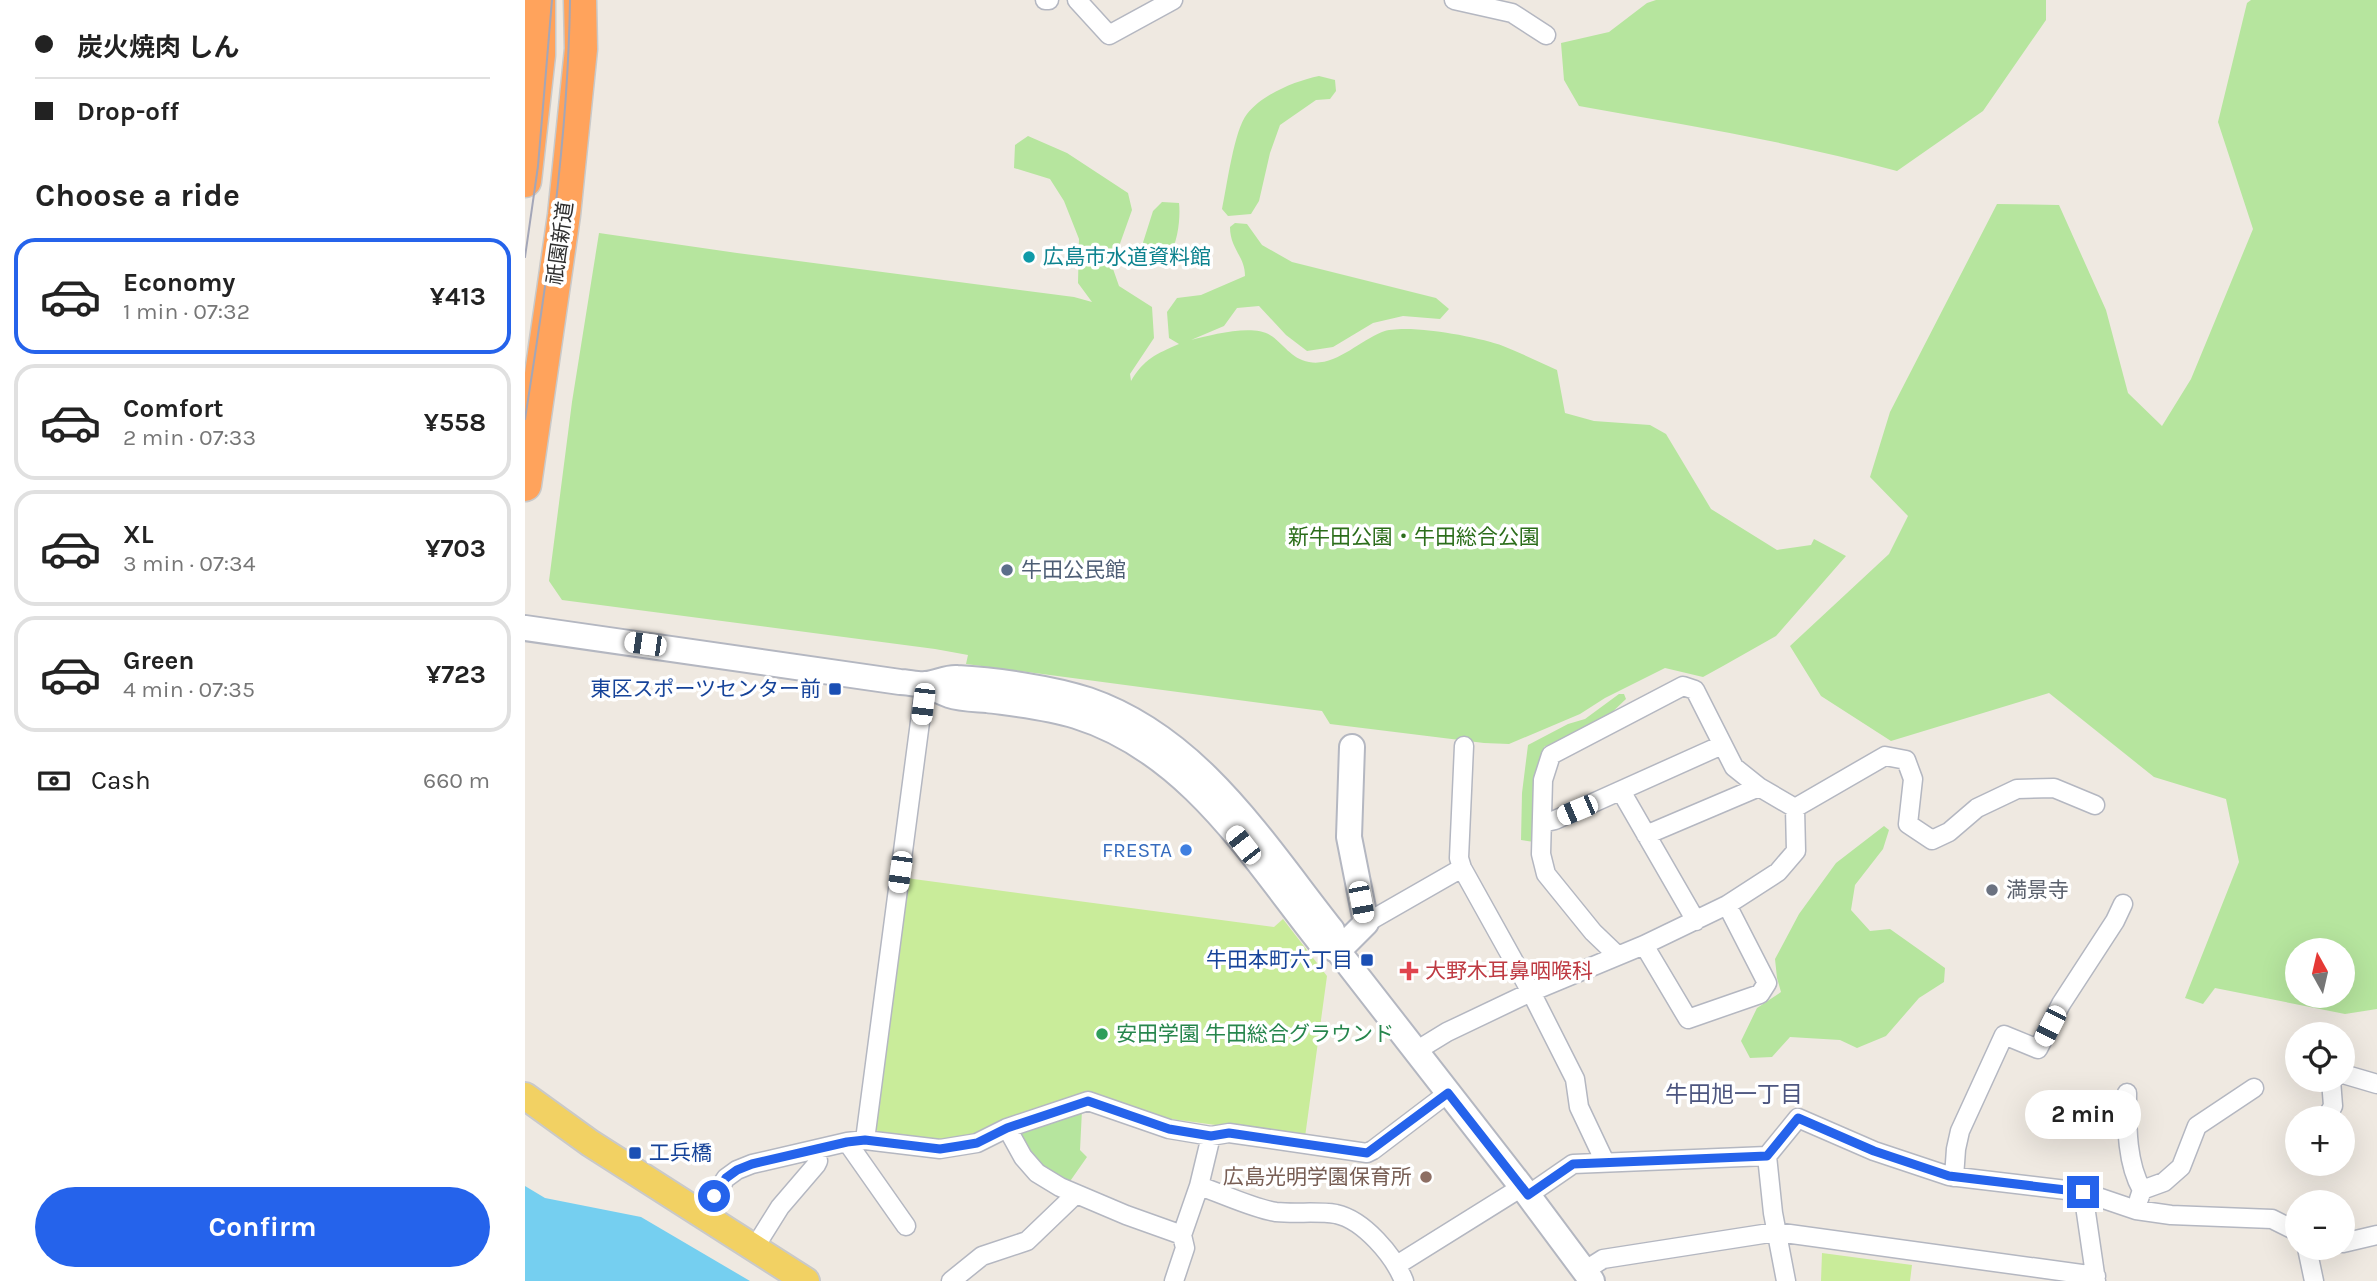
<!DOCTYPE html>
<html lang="en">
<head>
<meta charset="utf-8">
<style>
  :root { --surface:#fff; --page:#f6f6f6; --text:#222; --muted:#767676; --line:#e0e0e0; --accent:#2563eb }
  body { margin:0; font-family:Karla,"Noto Sans JP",sans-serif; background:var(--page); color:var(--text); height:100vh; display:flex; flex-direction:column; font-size:26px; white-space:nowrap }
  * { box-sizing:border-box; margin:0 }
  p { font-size:23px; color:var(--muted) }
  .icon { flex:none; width:38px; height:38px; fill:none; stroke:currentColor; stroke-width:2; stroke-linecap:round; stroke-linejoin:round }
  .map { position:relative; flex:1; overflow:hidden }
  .drawer { display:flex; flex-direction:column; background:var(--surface); width:525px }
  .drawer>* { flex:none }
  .guide { display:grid; align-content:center; height:154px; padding:0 35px; background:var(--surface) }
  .needle { width:46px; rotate:352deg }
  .fabs { position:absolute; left:1760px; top:938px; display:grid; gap:14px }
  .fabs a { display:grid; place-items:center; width:70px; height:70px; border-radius:50%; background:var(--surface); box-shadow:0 7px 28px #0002; font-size:35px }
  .end { position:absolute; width:32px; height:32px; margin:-16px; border:9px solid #2563eb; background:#fff; box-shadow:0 0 0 4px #fff }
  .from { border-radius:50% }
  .bubble { position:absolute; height:49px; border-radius:24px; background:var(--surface); box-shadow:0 7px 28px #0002; font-size:23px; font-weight:700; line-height:49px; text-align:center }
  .car { position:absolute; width:21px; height:42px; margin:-21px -10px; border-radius:9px; box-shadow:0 0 5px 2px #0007; background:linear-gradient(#fff 24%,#345 0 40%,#fff 0 76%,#345 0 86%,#fff 0) }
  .guide b { display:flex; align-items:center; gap:24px; height:66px; font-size:26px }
  .guide b+b { border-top:2px solid var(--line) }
  .guide i { width:18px; height:18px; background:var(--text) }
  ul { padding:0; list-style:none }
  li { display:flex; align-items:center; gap:21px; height:116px; margin:0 14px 10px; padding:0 21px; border:4px solid var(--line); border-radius:21px }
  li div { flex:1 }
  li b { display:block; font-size:26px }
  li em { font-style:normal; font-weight:700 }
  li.selected { border-color:var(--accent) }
  li>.icon { width:63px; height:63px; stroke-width:1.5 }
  h2 { padding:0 35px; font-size:32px; line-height:84px }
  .pay { display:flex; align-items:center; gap:18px; height:77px; padding:0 35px; font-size:26px }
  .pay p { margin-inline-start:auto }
  .action { display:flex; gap:14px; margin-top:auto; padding:14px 35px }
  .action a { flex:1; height:80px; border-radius:42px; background:var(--accent); color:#fff; font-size:28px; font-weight:700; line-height:80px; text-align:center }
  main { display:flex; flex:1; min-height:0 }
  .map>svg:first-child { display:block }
  .green { fill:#b6e59e; fill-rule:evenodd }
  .pitch { fill:#c9ec9a }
  .water { fill:#75cff0 }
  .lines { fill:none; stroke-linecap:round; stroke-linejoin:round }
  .street-casing { stroke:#b4b7c1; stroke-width:21 }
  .secondary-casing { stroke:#b4b7c1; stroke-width:28 }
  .primary-casing { stroke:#c9c9c9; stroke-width:30 }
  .highway-casing { stroke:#c9c9c9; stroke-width:35 }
  .street { stroke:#fff; stroke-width:18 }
  .secondary { stroke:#fff; stroke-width:24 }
  .primary { stroke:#f2d163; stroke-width:26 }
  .highway { stroke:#ffa35c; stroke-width:32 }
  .tram { stroke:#a3a6b8; stroke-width:2 }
  .route { stroke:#2563eb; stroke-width:9 }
  .culture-dot { fill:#0f9aa8; stroke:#fff; stroke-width:2.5 }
  .service-dot { fill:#5c6f8a; stroke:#fff; stroke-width:2.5 }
  .transit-dot { fill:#1a4fb4; stroke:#fff; stroke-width:2.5 }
  .shop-dot { fill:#3f7fe0; stroke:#fff; stroke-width:2.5 }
  .worship-dot { fill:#6b7280; stroke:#fff; stroke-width:2.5 }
  .health-dot { fill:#e0444e; stroke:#fff; stroke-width:2.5 }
  .leisure-dot { fill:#2e9e5b; stroke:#fff; stroke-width:2.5 }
  .education-dot { fill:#8d6e63; stroke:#fff; stroke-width:2.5 }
  .labels { text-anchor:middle; stroke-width:7; stroke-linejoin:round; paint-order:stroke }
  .street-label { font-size:21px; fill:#2e2e2e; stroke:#fff }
  .culture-label { font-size:21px; fill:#0d838f; stroke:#fff; text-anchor:start }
  .park-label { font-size:21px; fill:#2c6e1b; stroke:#fff }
  .service-label { font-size:21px; fill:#4e5e75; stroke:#fff; text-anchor:start }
  .transit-label { font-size:21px; fill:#164399; stroke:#fff; text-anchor:end }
  .shop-label { font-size:21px; fill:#366cbe; stroke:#fff; text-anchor:end }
  .worship-label { font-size:21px; fill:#5b616d; stroke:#fff; text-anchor:start }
  .health-label { font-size:21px; fill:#be3a42; stroke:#fff; text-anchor:start }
  .leisure-label { font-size:21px; fill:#27864d; stroke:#fff; text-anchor:start }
  .education-label { font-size:21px; fill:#785e54; stroke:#fff; text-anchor:end }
  .neighbourhood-label { font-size:23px; fill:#4d5680; stroke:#fff }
</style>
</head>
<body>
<main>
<section class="drawer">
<div class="guide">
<b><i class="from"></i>炭火焼肉 しん</b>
<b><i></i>Drop-off</b>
</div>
<h2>Choose a ride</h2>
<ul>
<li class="selected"><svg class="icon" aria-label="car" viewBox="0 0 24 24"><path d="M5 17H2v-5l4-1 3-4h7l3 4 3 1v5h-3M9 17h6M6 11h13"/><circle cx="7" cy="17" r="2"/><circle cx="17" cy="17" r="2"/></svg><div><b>Economy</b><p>1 min · 07:32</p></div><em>¥413</em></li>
<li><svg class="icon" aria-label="car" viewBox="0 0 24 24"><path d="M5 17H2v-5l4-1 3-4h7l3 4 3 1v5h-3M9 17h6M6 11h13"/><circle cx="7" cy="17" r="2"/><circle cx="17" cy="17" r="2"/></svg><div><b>Comfort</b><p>2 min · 07:33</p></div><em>¥558</em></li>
<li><svg class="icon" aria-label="car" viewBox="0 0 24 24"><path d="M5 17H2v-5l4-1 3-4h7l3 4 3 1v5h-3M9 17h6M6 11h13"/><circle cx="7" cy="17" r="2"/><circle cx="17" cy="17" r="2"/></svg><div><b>XL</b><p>3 min · 07:34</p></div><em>¥703</em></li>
<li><svg class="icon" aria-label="car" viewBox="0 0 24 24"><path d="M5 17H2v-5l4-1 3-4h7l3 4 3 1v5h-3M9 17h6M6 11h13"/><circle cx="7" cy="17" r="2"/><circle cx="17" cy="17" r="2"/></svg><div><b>Green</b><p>4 min · 07:35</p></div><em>¥723</em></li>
</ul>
<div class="pay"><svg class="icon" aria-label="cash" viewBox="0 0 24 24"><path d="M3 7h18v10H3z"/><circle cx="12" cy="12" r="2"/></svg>Cash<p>660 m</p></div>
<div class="action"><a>Confirm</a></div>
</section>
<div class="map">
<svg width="1852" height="1281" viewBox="0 0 1852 1281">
  <rect width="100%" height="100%" fill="#efe9e1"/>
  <path class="green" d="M 1131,0 L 1521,0 L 1521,20 L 1458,111 L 1372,171 C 1267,142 1160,125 1054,106 L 1039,80 L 1036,43 L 1084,32 L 1122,3 Z
    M 1726,0 L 1852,0 L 1852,1009 L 1820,1014 L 1690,988 L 1678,1004 L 1660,998 L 1714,862 L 1701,799 L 1629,777 L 1524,693 L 1366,741 L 1296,696 L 1265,646 L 1364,554 L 1383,516 L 1345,477 L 1365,412 L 1472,204 L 1534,205 L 1581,310 L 1603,393 L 1637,426 L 1666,379 L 1728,229 L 1693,122 L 1722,3 ZM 1773,950 L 1818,950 L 1818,996 L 1773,996 Z
    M 794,76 L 810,80 L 811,91 L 805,99 L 791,100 L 755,125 L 745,153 L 734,201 L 726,214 L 703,216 L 697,209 C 702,186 709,130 722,114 C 738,94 770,81 794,76 Z
    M 503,136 L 542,153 L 603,193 L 607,210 L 587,266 L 594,286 L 627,307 L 629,338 L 605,374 L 606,381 C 619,359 631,354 654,344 L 644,338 L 642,312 L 652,298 L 676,295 L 720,276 C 720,256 705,249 705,227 L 710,223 L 722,224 L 737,245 L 767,262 L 911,298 L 924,309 L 915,319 L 878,316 L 848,323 L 808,347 L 782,351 L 761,335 L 734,306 L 712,308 L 699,326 L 666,340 C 686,335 727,324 745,335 C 758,343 766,359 784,362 C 810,367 834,341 857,332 C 881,323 954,337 978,346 C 996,353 1014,362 1032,370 L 1040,413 L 1069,421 L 1125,425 L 1141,434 L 1186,509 L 1252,550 L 1286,545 L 1289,539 L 1321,556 L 1251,636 L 1198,666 L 1178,677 L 1140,668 L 1080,698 L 1055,714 L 984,744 L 959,743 L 805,724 L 797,711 L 441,664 L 443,655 L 410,649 L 37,600 L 24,581 L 47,402 L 74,233 L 212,253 L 549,297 L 567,302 L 553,283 L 554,239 L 539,201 L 525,179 L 489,168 L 490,145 Z
    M 637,202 L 654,203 C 656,220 652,261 631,265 C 628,266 624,264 620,264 L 615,252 L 628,211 Z
    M 1094,694 L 1099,694 L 1101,699 L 1081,718 L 1019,747 L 1013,780 L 1009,842 L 996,840 L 997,793 L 1003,745 L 1043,724 L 1060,719 Z
    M 1359,826 L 1364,830 L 1358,849 L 1330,885 L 1326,910 L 1345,931 L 1365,929 L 1420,968 L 1419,982 L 1394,998 L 1361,1036 L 1332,1048 L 1315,1040 L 1265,1037 L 1247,1057 L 1225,1058 L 1216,1041 L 1232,1008 L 1256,992 L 1252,978 L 1250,959 L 1274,914 L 1311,863 Z
    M 557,1110 L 555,1150 L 562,1157 L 541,1187 L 524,1177 L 488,1134 Z"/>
  <path class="pitch" d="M 381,878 L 749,927 L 758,919 L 802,976 L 780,1137 L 646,1119 L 563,1092 L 475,1122 L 452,1134 L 416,1141 L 354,1133 L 348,1125 Z
    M 1297,1253 L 1387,1265 L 1385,1281 L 1296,1281 Z"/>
  <path class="water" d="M 0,1186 L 20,1198 L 116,1217 L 225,1281 L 0,1281 Z"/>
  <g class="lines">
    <g class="street-casing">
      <path id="street" d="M 520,0 L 524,0
        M 552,0 L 584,35 L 648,0
        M 929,0 L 987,13 L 1021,35
        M 939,746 L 934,858 L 937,868 L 1006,992 L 1050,1079 L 1054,1107 L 1080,1162
        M 1096,791 L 1171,921
        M 1270,808 L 1360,756 L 1381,760 L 1388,779 L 1383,824 L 1407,840 L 1424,832 L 1452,808 L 1492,789 L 1529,788 L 1570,805
        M 1017,823 L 1030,820 L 1197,745
        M 1121,835 L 1234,787
        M 841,923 L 937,868
        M 1119,945 L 1163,1019 L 1235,994 L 1242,983 L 1202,905
        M 891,1051 L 922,1032 L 1006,992 L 1119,945 L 1202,905 L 1253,872 L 1271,851 L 1270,808 L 1234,787 L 1209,767 L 1170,690 L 1158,686 L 1026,755 L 1018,780 L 1016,854 L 1021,874 L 1068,932 L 1092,955
        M 1818,1074 L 1852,1084
        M 1602,1093 C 1602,1124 1601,1162 1617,1190 L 1614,1199
        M 1801,1118 L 1808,1106 L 1806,1080
        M 482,1128 L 498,1157 L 512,1173 L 535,1187 L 601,1215 L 657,1235
        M 686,1136 L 674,1186 C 696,1193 729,1209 751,1212 C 771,1214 792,1211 811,1214 C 839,1220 869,1256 879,1281
        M 340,1140 L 400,684
        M 322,1142 L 381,1226
        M 1242,1156 L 1248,1213 L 1261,1281
        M 1429,1177 L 1431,1149 L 1435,1131 L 1479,1035 L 1513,1049 L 1536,1004 L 1590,921 L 1598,904
        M 1617,1190 L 1639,1182 L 1656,1167 L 1672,1126 L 1729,1088
        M 1558,1192 L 1571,1281
        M 1003,1195 L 1048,1164 L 1242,1156 L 1273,1118 L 1349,1151 L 1424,1176 L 1558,1192 L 1611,1210 L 1646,1215 L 1747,1219 L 1773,1232
        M 177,1214 L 201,1178 L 212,1170 L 227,1164 L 322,1142 L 340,1140 L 415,1149 L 452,1143 L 482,1128 L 563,1101 L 644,1129 L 686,1136 L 704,1133 L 842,1153 L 848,1150 L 923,1093
        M 1818,1243 L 1852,1235
        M 230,1247 L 255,1207 L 291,1165 L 293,1161 L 291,1150
        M 1782,1248 L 1789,1281
        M 872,1265 L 997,1187
        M 1059,1271 L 1078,1259 L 1251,1232 L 1571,1276
        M 426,1281 L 457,1256 L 502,1241 L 551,1194
        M 649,1281 L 660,1248 L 657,1235 L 674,1186"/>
    </g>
    <g class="secondary-casing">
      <path id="secondary" d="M 0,628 L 375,682 C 383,682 393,685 401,684 C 412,683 422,677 432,678 C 470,680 527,688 563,700 C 674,738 738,843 807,930 L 813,951
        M 400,684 C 408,688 416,692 424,695 C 436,699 450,699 462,700 C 491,704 522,707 551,716 C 663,751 725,854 794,941 L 813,951 L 1003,1195 L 1067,1281
        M 813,951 L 841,923 L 824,837 L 827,747"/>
    </g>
    <g class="primary-casing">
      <path id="primary" d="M 0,1096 L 65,1143 L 281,1281"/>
    </g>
    <g class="highway-casing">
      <path id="highway" d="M 0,181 L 14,55 L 14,0
        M 0,485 L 39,215 L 56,49 L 55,0"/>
    </g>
    <use href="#street" class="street"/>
    <use href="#secondary" class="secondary"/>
    <use href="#primary" class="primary"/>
    <use href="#highway" class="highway"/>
    <path class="tram" d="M 0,257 L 13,166 L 27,0
      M 0,419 C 22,280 43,141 45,0"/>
  </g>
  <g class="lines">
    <path class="route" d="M 189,1196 L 201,1178 L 212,1170 L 227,1164 L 322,1142 L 340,1140 L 415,1149 L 434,1146 L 452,1143 L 482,1128 L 563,1101 L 644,1129 L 686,1136 L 704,1133 L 842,1153 L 923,1093 L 1003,1195 L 1048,1164 L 1242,1156 L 1273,1118 L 1349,1151 L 1424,1176 L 1558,1192"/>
  </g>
  <circle class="culture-dot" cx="504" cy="257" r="7"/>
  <circle class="service-dot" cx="482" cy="570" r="7"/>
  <g class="transit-dot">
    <rect x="303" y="682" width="14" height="14" rx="3.5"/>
    <rect x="835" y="953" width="14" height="14" rx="3.5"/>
    <rect x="103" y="1146" width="14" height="14" rx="3.5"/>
  </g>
  <circle class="shop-dot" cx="661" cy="850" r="7"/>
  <circle class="worship-dot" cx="1467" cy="890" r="7"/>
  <path class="health-dot" d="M880.5 960.5h7v7h7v7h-7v7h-7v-7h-7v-7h7z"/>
  <circle class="leisure-dot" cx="577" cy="1034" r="7"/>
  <circle class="education-dot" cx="901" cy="1177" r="7"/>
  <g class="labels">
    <g class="street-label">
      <text transform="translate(35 243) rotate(-82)" y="7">祇園新道</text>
    </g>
    <g class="culture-label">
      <text x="518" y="264">広島市水道資料館</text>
    </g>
    <g class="park-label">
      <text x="889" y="544">新牛田公園・牛田総合公園</text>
    </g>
    <g class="service-label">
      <text x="496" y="577">牛田公民館</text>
    </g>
    <g class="transit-label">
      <text x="296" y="696">東区スポーツセンター前</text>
      <text x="828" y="967">牛田本町六丁目</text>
      <text x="124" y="1160" text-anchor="start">工兵橋</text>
    </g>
    <g class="shop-label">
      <text x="647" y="857">FRESTA</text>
    </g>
    <g class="worship-label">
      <text x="1481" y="897">満景寺</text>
    </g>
    <g class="health-label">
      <text x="900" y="978">大野木耳鼻咽喉科</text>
    </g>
    <g class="leisure-label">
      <text x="591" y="1041">安田学園 牛田総合グラウンド</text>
    </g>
    <g class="education-label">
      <text x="887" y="1184">広島光明学園保育所</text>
    </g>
    <g class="neighbourhood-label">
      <text x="1209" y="1102">牛田旭一丁目</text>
    </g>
  </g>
</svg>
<div class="fabs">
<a><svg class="needle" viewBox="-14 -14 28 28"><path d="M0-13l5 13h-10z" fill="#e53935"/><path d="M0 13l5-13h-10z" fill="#767676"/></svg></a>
<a><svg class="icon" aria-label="locate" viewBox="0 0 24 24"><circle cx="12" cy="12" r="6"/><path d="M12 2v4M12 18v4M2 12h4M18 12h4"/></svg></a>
<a>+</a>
<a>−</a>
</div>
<i class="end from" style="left:189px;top:1196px"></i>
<i class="end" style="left:1558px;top:1192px"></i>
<div class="bubble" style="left:1500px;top:1090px;width:116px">2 min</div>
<i class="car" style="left:120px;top:644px;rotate:278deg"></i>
<i class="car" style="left:398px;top:704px;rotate:187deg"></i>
<i class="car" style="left:1052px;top:810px;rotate:247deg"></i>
<i class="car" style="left:718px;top:845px;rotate:322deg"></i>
<i class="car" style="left:375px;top:872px;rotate:188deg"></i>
<i class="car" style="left:836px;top:902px;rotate:169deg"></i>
<i class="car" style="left:1525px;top:1026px;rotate:207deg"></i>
</div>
</main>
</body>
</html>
